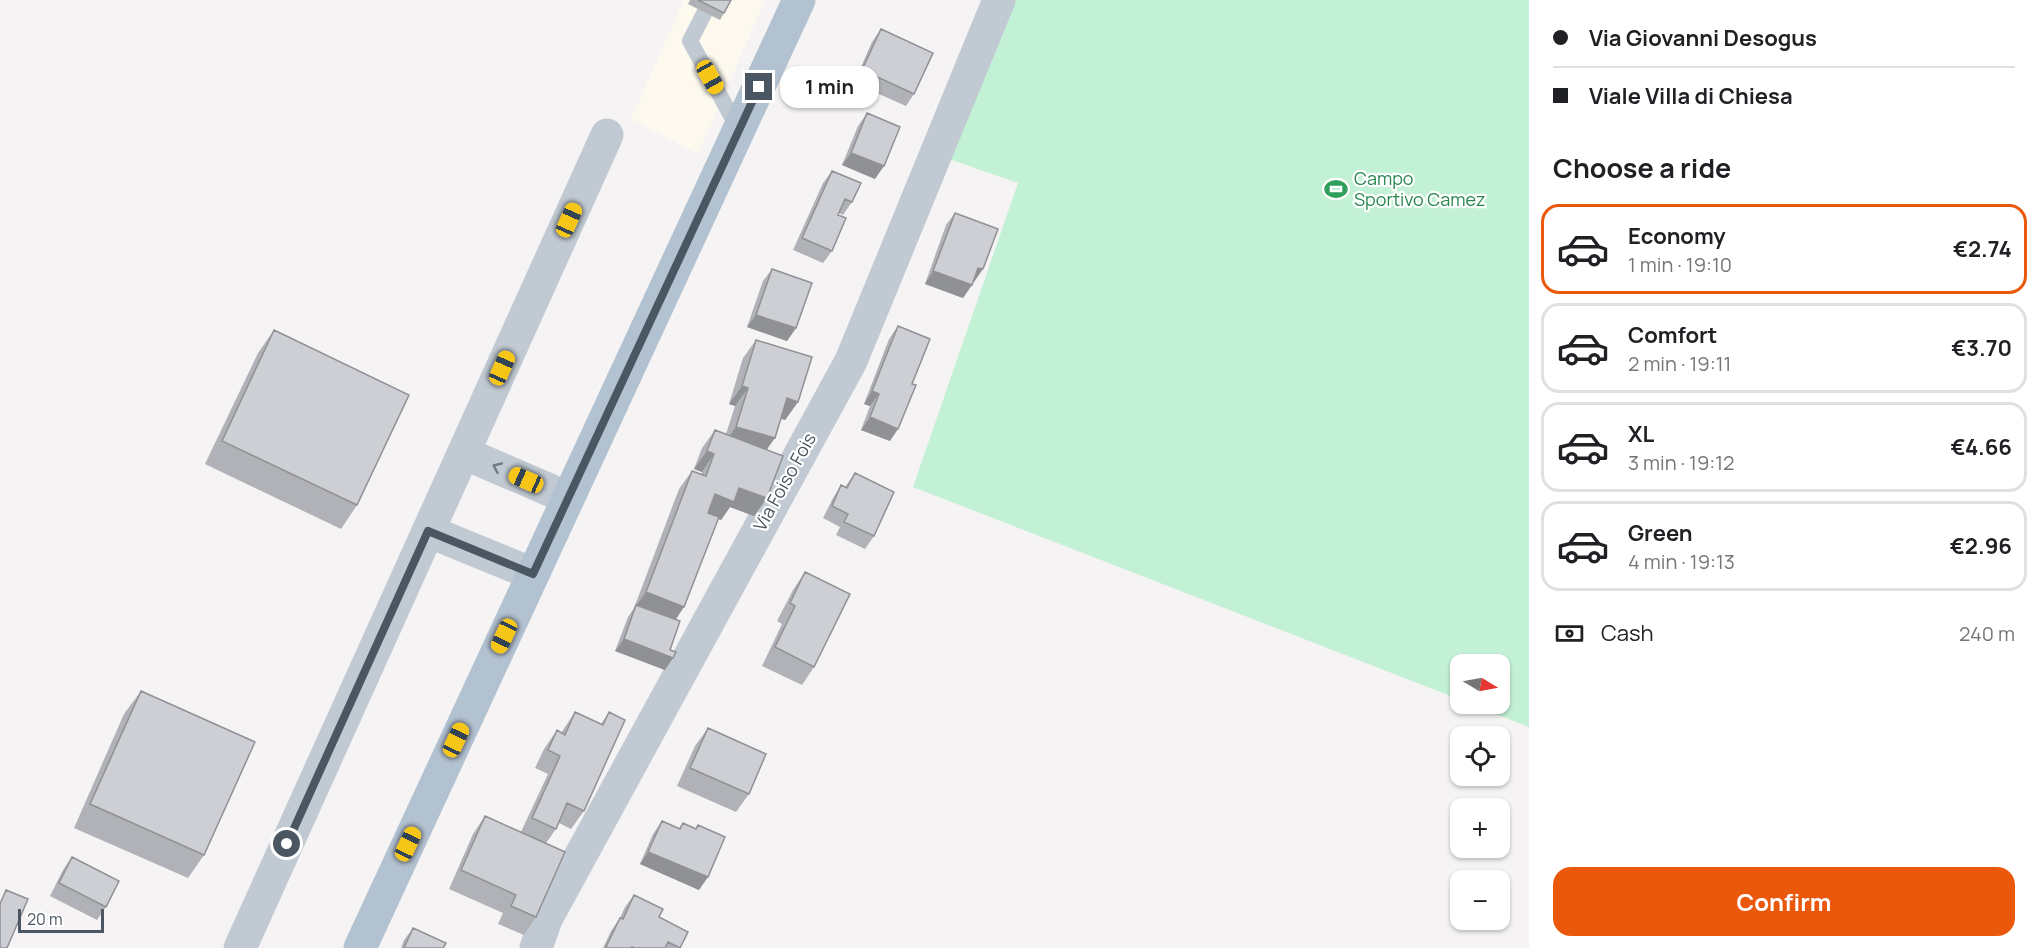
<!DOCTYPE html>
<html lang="en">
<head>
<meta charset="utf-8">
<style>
  :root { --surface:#fff; --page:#f2f2f2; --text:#202124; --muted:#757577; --line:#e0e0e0; --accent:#ea580c }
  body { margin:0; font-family:Manrope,sans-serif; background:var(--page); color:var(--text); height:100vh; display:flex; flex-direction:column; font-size:22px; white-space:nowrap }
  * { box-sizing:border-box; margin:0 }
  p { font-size:20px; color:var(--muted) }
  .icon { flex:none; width:33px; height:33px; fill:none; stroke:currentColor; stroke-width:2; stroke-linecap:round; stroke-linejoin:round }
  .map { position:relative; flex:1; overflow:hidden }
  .sheet { display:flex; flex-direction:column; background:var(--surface); width:510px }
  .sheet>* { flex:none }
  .guide { display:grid; align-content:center; height:132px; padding:0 24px; background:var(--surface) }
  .needle { width:39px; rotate:100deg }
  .tools { position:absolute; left:1450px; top:654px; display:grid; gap:12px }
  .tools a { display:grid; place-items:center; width:60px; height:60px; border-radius:12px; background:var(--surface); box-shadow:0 2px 4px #0004; font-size:30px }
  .scale { position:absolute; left:18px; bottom:15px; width:86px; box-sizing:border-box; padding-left:6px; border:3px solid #4a5661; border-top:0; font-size:16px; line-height:21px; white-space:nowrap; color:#4a5661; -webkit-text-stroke:4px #fff; paint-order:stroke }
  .end { position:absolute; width:27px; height:27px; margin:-14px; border:8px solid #4a5661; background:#fff; box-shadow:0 0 0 3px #fff }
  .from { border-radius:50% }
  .bubble { position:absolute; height:42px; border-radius:18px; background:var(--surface); box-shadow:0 2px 4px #0004; font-size:20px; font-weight:700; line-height:42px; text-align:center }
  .car { position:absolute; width:18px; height:36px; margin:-18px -9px; border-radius:8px; box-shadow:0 0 4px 2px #0007; background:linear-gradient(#f5c518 24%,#345 0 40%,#f5c518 0 76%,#345 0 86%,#f5c518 0) }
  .guide b { display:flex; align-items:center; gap:21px; height:57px; font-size:22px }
  .guide b+b { border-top:2px solid var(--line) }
  .guide i { width:15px; height:15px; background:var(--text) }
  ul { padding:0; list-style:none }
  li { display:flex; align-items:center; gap:18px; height:90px; margin:0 12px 9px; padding:0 12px; border:3px solid var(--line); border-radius:18px }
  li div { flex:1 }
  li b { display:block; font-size:22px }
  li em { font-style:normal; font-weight:700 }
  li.current { border-color:var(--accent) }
  li>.icon { width:54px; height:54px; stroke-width:1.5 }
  h2 { padding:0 24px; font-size:27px; line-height:72px }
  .pay { display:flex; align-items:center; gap:15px; height:66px; padding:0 24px; font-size:22px }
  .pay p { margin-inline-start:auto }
  .action { display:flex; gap:12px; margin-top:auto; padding:12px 24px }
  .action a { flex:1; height:69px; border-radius:18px; background:var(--accent); color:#fff; font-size:24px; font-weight:700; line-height:69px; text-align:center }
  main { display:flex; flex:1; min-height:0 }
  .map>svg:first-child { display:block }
  .commercial { fill:#fdf9ef }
  .green { fill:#c3f1d5 }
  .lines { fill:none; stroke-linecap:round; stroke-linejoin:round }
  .service { stroke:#c1cad2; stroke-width:16 }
  .minor { stroke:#c1cad2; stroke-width:33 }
  .primary { stroke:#b3c2d1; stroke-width:33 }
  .wall { fill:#b0b2b7 }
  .shaded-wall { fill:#909195 }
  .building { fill:#cdcfd5; stroke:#909195; stroke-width:1.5 }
  .oneway { stroke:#6e7983 }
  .route { stroke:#4a5661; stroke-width:8 }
  .labels { text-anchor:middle; stroke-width:4.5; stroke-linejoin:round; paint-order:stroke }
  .leisure-label { font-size:18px; fill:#27864d; stroke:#fff; text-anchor:start }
  .street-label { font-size:18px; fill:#4a5661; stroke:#fff }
</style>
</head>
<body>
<main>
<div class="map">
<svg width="1529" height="948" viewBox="0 0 1529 948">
  <rect width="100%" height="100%" fill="#f5f3f3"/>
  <path class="commercial" d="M 684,0 L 765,0 L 698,154 L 631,119 Z"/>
  <path class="green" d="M 1008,0 L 1529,0 L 1529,727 L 1470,704 L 1500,704 L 1500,664 L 1461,664 L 1461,700 L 913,487 L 1018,183 L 946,158 Z"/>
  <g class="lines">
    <path class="service" d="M 711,0 L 690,41 L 739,130"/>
    <path class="minor" d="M 464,453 L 568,498
      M 428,531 L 533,574
      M 240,948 L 607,135
      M 536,948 L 546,919 L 851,361 L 999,0"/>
    <path class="primary" d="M 360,948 L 799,0"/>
  </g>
  <path class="wall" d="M 690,0 L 731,0 L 724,13 L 720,20 L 688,4 Z
    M 881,29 L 914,94 L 906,106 L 854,83 L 872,42 Z
    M 867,113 L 875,179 L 842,165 L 858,126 Z
    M 832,171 L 852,202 L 843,215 L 839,213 L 832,251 L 823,263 L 793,250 L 823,183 Z
    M 955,213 L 974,282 L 973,281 L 963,298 L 925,284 L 946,225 Z
    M 772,269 L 796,328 L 787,341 L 747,327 L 763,281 Z
    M 898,326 L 890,441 L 861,430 L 870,406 L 864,404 L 889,339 Z
    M 274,330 L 357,505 L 341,529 L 205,464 L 258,353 Z
    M 756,340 L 798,402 L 785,420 L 781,419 L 767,450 L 767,498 L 754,516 L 730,507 L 721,520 L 718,519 L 676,620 L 670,650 L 665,670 L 615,651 L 628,617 L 634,608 L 679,489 L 692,471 L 701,474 L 702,472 L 694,469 L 702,448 L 715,430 L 726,434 L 735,406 L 729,404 L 743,358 Z
    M 855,473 L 874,536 L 865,549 L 836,535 L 840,527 L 823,518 L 833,498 L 841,485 L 845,487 Z
    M 805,572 L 814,667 L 802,685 L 762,666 L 782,624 L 777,621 L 793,590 Z
    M 141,691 L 204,855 L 188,878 L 74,828 L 124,714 Z
    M 575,712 L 601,724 L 609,712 L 584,811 L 571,829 L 559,823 L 556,829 L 546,843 L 536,917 L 524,935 L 498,924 L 503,913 L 449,889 L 473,834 L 485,816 L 521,832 L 548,774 L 535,768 L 544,749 L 557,730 L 561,733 Z
    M 708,728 L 749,794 L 736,812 L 677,786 L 695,746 Z
    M 662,821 L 679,828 L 683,823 L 695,829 L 698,825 L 699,890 L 640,864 L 653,834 Z
    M 72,857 L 106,907 L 97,920 L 50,896 L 63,870 Z
    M 634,895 L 659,917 L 680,948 L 603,948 L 611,931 L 620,918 L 625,907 Z
    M 413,928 L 443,948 L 401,948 L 404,940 Z"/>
  <path class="shaded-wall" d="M 851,153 L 884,166 L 875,179 L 842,165 Z
    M 978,268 L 983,269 L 974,282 L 969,280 Z
    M 933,271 L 972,285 L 963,298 L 925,284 Z
    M 756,315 L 796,328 L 787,341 L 747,327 Z
    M 742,386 L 748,388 L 735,406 L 729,404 Z
    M 872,391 L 879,394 L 870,406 L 864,404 Z
    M 787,398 L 798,402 L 785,420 L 774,416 Z
    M 870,417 L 898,429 L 890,441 L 861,430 Z
    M 736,427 L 775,438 L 762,456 L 723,445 Z
    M 707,451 L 714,454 L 702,472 L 694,469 Z
    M 739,488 L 767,498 L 754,516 L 730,507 L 721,520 L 702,513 L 715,494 Z
    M 646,592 L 684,607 L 672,625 L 635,607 Z
    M 624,639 L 673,658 L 665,670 L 615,651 Z
    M 648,852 L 708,877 L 699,890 L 640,864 Z"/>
  <path class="building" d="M 698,0 L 731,0 L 724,13 Z
    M 881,29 L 933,53 L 914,94 L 862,70 Z
    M 867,113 L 900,127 L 884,166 L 851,153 Z
    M 832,171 L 861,183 L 852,202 L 845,199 L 838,215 L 846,218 L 832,251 L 802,238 Z
    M 955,213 L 998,229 L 983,269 L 978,268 L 972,285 L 933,271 Z
    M 772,269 L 812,283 L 796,328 L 756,315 Z
    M 898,326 L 930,339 L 912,384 L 916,385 L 898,429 L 870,417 L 879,394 L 872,391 Z
    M 274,330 L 409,395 L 357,505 L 222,441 Z
    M 756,340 L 812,357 L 798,402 L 787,398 L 775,438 L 736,427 L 748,388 L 742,386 Z
    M 715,430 L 783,456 L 767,498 L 739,488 L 734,502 L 715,494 L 708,513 L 719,517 L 684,607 L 646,592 L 692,471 L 706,476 L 714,454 L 707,451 Z
    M 855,473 L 894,492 L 874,536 L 844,522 L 848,514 L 832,506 L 841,485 L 847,488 Z
    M 805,572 L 850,594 L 814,667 L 775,647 L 795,606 L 790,603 Z
    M 636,605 L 680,621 L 670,650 L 676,652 L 673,658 L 624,639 Z
    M 141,691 L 255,742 L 204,855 L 90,804 Z
    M 575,712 L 603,725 L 609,712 L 625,720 L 584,811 L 567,803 L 556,829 L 532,818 L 560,756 L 548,750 L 557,730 L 565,735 Z
    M 708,728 L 766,754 L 749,794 L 690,768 Z
    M 485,816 L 565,852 L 536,917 L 511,906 L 516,895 L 461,870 Z
    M 662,821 L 680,829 L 683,823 L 696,829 L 698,825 L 725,837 L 708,877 L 648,852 Z
    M 72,857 L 119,881 L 106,907 L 59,883 Z
    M 6,890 L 28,899 L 7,948 L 0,948 L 0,904 Z
    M 634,895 L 663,909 L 659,917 L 688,932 L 680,948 L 668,942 L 665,948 L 635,948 L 632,947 L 632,948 L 608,948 L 606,947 L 620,918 L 623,919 Z
    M 413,928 L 446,943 L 443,948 L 404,948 Z"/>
  <defs><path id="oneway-chevron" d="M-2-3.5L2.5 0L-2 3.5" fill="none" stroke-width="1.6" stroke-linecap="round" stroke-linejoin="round" transform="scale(1.5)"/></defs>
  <use class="oneway" href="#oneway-chevron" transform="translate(497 467) rotate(-156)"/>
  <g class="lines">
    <path class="route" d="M 287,844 L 428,531 L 533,574 L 759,87"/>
  </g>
  <defs>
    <g id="stadium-bare" transform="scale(1.8)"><path d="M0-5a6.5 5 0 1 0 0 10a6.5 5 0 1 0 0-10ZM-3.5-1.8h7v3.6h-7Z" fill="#2e9e5b" stroke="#fff" stroke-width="2.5" paint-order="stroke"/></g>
  </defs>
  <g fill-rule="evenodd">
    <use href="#stadium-bare" x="1336" y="189"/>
  </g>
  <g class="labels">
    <g class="leisure-label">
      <text x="1354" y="185">Campo<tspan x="1354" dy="21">Sportivo Camez</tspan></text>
    </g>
    <g class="street-label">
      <text transform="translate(785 482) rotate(-61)" y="6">Via Foiso Fois</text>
    </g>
  </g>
</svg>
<div class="tools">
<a><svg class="needle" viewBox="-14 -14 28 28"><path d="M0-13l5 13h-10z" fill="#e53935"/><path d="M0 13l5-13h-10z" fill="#757577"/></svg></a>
<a><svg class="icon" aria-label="locate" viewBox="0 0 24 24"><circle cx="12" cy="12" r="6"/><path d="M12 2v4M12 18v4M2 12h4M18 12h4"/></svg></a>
<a>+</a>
<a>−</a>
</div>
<div class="scale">20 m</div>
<i class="end from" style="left:287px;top:844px"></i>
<i class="end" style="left:759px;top:87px"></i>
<div class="bubble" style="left:780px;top:66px;width:99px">1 min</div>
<i class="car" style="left:710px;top:77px;rotate:151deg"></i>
<i class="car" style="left:569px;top:220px;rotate:24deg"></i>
<i class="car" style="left:502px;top:368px;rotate:24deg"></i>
<i class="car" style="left:526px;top:480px;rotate:294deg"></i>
<i class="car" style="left:504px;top:636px;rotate:205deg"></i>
<i class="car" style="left:456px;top:740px;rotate:25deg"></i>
<i class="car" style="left:408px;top:844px;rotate:25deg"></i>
</div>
<section class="sheet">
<div class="guide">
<b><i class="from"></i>Via Giovanni Desogus</b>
<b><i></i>Viale Villa di Chiesa</b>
</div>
<h2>Choose a ride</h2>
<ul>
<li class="current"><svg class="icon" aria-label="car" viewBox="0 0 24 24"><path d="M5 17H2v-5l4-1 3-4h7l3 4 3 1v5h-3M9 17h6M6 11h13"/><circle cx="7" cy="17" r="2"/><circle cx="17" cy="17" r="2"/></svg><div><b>Economy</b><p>1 min · 19:10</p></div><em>€2.74</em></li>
<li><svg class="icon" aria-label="car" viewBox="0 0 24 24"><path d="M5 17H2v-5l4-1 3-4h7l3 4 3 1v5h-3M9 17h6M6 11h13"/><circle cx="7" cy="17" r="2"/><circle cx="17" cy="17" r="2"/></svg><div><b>Comfort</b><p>2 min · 19:11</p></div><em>€3.70</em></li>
<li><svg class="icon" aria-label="car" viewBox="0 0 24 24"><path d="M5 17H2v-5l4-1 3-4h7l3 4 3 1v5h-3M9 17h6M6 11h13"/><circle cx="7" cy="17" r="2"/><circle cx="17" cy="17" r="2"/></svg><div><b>XL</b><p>3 min · 19:12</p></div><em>€4.66</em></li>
<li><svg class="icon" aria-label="car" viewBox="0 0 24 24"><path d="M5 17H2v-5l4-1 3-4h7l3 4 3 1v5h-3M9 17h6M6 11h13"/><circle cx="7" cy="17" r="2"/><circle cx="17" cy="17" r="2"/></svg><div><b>Green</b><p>4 min · 19:13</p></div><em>€2.96</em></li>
</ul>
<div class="pay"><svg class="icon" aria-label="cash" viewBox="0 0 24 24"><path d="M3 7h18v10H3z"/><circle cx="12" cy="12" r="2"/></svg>Cash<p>240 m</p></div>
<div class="action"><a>Confirm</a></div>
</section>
</main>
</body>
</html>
